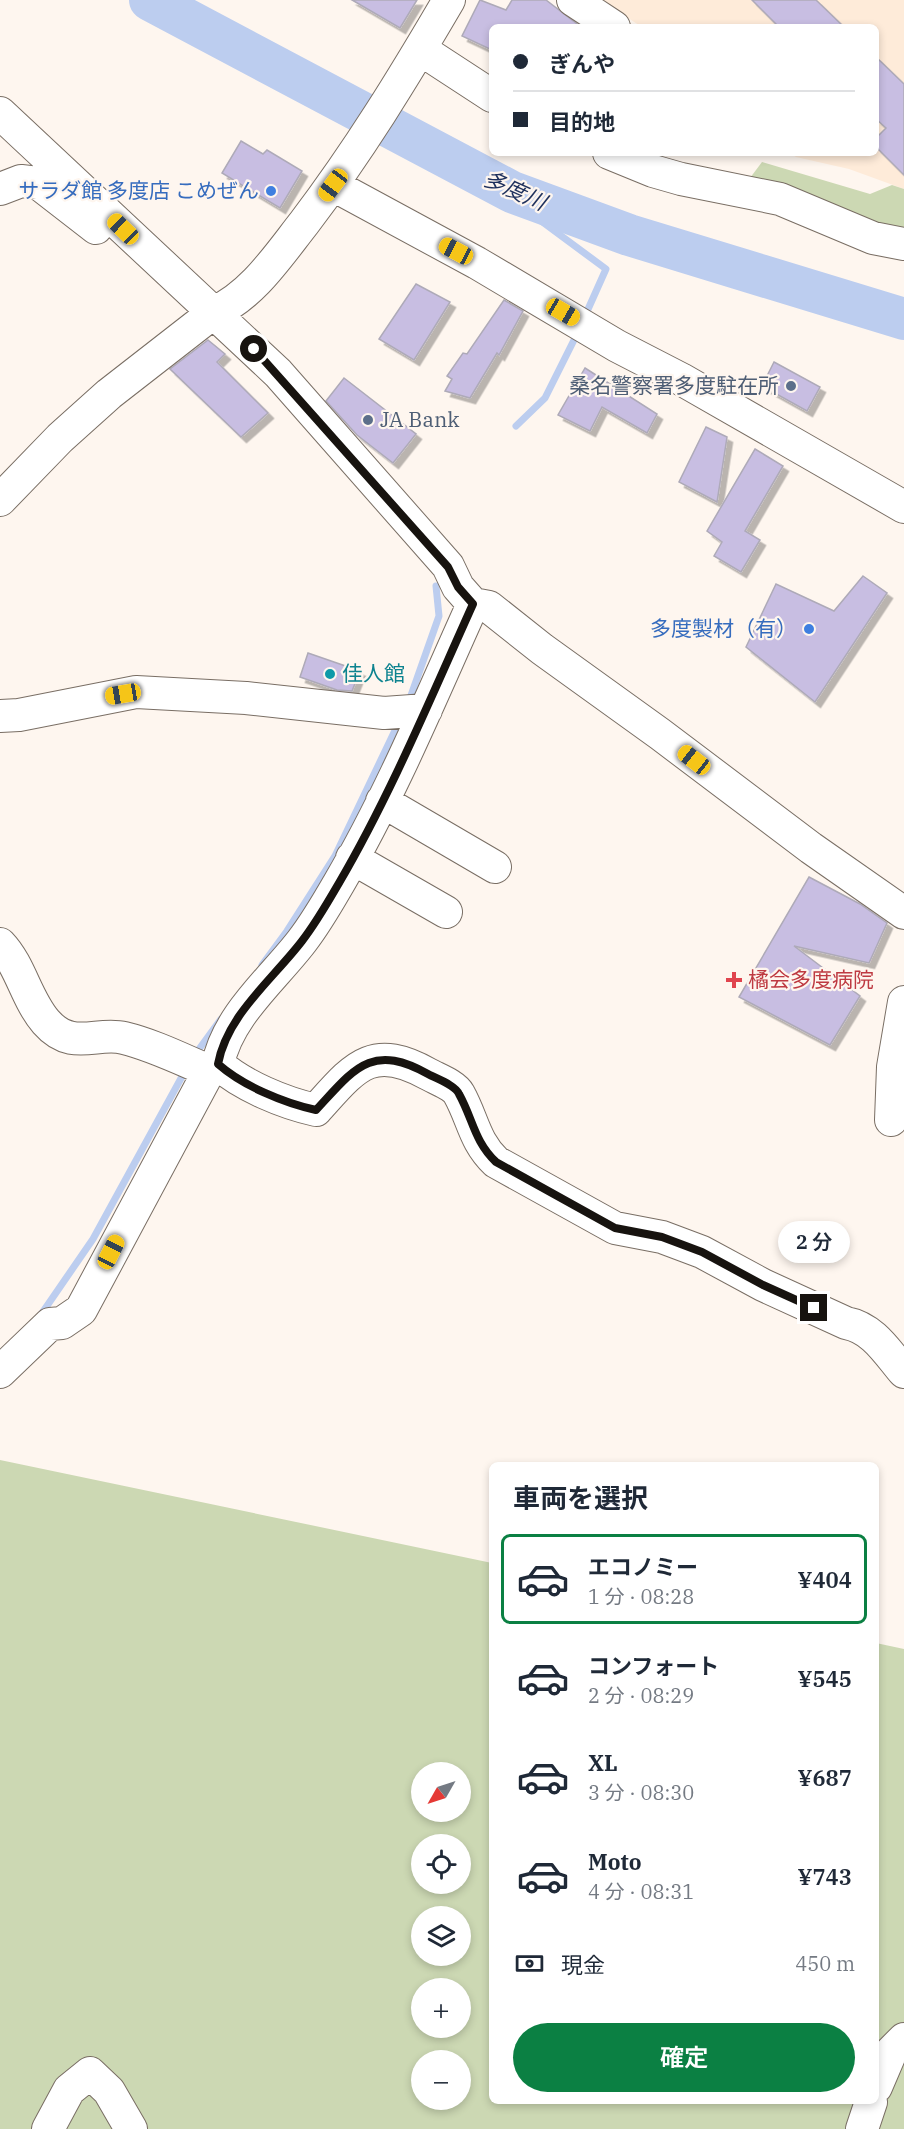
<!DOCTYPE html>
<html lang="ja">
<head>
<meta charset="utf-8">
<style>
  :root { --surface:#fff; --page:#f2f2f3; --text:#1f2937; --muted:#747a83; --line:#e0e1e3; --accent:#0b8043 }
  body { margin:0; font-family:"IBM Plex Serif","Noto Sans JP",serif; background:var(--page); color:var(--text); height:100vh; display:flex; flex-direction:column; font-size:22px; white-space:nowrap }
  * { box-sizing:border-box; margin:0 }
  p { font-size:20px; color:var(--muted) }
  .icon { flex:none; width:33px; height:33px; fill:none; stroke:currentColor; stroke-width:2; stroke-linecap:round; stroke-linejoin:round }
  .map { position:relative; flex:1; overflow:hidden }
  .panel { position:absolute; left:489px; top:1462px; width:390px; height:642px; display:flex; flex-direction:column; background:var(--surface); border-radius:9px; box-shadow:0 3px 9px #0003 }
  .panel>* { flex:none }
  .top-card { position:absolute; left:489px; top:24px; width:390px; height:132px; border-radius:9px; box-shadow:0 3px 9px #0003; display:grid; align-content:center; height:132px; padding:0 24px; background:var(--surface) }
  .needle { width:39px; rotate:231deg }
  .buttons { position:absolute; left:411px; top:1762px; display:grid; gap:12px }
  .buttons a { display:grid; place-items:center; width:60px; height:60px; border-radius:50%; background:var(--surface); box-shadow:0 3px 9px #0003; font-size:30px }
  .end { position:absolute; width:27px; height:27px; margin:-14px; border:8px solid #17130f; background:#fff; box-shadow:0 0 0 3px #fff }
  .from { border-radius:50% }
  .bubble { position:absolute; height:42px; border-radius:21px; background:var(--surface); box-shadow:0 3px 9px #0003; font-size:20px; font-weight:600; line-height:42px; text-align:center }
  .car { position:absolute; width:18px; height:36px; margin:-18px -9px; border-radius:8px; box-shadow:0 0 4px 2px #0007; background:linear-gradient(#f5c518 24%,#345 0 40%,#f5c518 0 76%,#345 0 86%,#f5c518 0) }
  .top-card b { display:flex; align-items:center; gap:21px; height:57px; font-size:22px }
  .top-card b+b { border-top:2px solid var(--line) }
  .top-card i { width:15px; height:15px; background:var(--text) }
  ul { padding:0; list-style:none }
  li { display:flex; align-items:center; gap:18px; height:90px; margin:0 12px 9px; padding:0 12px; border:3px solid transparent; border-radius:9px }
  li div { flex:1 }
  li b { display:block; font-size:22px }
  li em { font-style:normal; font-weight:600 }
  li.current { border-color:var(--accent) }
  li>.icon { width:54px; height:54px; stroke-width:1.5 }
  h2 { padding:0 24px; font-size:27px; line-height:72px }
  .pay { display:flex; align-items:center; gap:15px; height:66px; padding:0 24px; font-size:22px }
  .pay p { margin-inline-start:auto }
  .cta { display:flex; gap:12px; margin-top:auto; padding:12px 24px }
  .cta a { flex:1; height:69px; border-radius:36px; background:var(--accent); color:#fff; font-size:24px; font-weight:600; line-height:69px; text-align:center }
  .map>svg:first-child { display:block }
  .built { fill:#feebd9 }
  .green { fill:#ccd8b3; fill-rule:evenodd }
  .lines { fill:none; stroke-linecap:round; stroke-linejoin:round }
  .stream { stroke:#bccdef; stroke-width:7 }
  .river { stroke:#bccdef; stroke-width:42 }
  .building { fill:#c8bee2; stroke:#aeaab8; stroke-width:1.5; filter:url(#shadow) }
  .minor-casing { stroke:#796e64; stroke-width:34 }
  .minor { stroke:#fff; stroke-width:32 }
  .route { stroke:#17130f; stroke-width:8 }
  .shop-dot { fill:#3f7fe0; stroke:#fef6ef; stroke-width:2 }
  .service-dot { fill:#5c6f8a; stroke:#fef6ef; stroke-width:2 }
  .culture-dot { fill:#0f9aa8; stroke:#fef6ef; stroke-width:2 }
  .health-dot { fill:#e0444e; stroke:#fef6ef; stroke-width:2 }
  .labels { text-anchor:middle; stroke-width:4.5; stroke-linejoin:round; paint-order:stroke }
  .shop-label { font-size:21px; fill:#366cbe; stroke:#fef6ef; text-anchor:end }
  .service-label { font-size:21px; fill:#4e5e75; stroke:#fef6ef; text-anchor:end }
  .culture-label { font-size:21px; fill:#0d838f; stroke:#fef6ef; text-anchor:start }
  .health-label { font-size:21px; fill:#be3a42; stroke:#fef6ef; text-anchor:start }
  .water-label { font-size:22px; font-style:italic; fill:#1f315d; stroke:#fef6ef }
</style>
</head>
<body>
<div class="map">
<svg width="904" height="2129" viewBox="0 0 904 2129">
  <defs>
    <filter id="shadow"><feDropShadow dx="5.5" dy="5.5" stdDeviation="0" flood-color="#0004"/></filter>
  </defs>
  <rect width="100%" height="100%" fill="#fef6ef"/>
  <path class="built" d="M 600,0 L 904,0 L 904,189 L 849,169 L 796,157 L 790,153 L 876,153 L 876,27 L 642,27 Z"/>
  <path class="green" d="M 762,162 L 870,194 L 892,185 L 904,189 L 904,260 L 866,249 L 747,182 Z
    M 0,1460 L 492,1563 L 492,2102 L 876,2102 L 876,1643 L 904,1649 L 904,2129 L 0,2129 ZM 422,1773 L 460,1773 L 460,1812 L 422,1812 ZM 422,1845 L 460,1845 L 460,1884 L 422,1884 ZM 422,1917 L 460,1917 L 460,1956 L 422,1956 ZM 422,1989 L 460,1989 L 460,2028 L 422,2028 ZM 422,2061 L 460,2061 L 460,2100 L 422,2100 Z"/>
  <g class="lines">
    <path class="stream" d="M 521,195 L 533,215 L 606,269 L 585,316
      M 516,426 L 545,398 L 578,332
      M 408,704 L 439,616 L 436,586
      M 262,965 L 287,931 L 335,856 L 399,722
      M 194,1056 L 221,1019
      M 40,1316 L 93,1239 L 185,1071"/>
    <path class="river" d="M 150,0 L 512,192 L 629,235 L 904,319"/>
  </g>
  <path class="building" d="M 352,0 L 417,0 L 400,28 Z
    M 480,0 L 506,10 L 512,0 L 546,0 L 581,27 L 492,27 L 492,50 L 462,36 Z
    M 752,0 L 816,0 L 844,27 L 779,27 Z
    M 876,57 L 904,84 L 904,175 L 876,147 L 876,138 L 886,128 L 876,119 Z
    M 241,141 L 263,154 L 267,150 L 302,171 L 280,208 L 222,173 Z
    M 416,284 L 450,302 L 414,360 L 379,339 Z
    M 504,300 L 523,311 L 499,355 L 497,353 L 470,398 L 445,391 L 452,379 L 447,376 L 463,353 L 467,354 Z
    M 208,340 L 225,354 L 217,362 L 268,413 L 241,437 L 170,369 Z
    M 774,362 L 820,387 L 807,411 L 762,386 Z
    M 585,368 L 657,414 L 647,433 L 602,407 L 590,431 L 558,415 Z
    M 344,378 L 416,434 L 393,463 L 357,435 L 326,401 Z
    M 706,427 L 727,437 L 717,502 L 679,482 Z
    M 755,449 L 783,466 L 745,531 L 760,540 L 741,572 L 714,556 L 722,542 L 707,531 Z
    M 863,576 L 887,593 L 815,702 L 746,647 L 776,584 L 834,611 Z
    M 308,653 L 360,671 L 352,691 L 337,690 L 300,677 Z
    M 809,877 L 860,904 L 887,923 L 869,963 L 794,946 L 860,996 L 830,1045 L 739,997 Z"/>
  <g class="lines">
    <g class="minor-casing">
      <path id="minor" d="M 573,0 L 614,27
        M 420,49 L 492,96
        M 0,113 L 278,373 L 448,566 L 458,587 L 473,604 L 489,607 L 542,649 L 660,734 L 811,848 L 904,913
        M 609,153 L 653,171 L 681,179 L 780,199 L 873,238 L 904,244
        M 333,185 L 477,263 L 617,346 L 681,379 L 904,507
        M 0,189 L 21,181 L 38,183 L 96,228
        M 0,500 L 60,438 L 109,394 L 213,313 C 252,296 278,256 304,223 C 358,152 404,77 449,0
        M 0,716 L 19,715 L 136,692 L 246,698 L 384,713 L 426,710
        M 382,801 L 495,867
        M 352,858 L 446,912
        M 0,944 C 21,966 26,999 46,1022 C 72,1052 97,1031 124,1038 C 153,1045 181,1059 209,1071
        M 218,1064 C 243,1086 284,1103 316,1110 C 354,1068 371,1042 428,1074 C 437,1079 454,1085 459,1094 C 473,1119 474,1141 496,1162 L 615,1228 L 662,1237 L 702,1252 L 763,1285 L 846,1323 C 873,1328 887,1352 904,1372
        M 891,1120 L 893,1067 L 904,1002
        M 0,1372 L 50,1324 L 62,1323 L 81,1310 L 209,1071 L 218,1064 C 228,1015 273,979 302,941 C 316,923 328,902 339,883 C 391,794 431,697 473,604
        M 876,2087 L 891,2052 L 904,2039
        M 48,2129 L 69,2090 L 90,2073 L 109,2091 L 131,2129
        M 862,2129 L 871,2102"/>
    </g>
    <use href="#minor" class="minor"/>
  </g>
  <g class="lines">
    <path class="route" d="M 254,349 L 448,567 L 458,587 L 473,604 C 431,697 391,794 339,883 C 328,902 316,923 302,941 C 273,979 227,1015 218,1064 C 243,1086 284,1103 316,1110 C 354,1069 371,1042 428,1074 C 437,1079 455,1085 459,1094 C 473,1119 474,1141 496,1162 L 615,1228 L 662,1237 L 702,1252 L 763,1285 L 814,1308"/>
  </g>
  <g class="shop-dot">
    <circle cx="271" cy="191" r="6"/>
    <circle cx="809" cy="629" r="6"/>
  </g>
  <g class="service-dot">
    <circle cx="791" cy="386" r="6"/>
    <circle cx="368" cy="420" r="6"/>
  </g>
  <circle class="culture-dot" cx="330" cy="674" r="6"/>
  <path class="health-dot" d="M731 971h6v6h6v6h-6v6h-6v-6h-6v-6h6z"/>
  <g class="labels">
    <g class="shop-label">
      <text x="259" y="198">サラダ館 多度店 こめぜん</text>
      <text x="797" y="636">多度製材（有）</text>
    </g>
    <g class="service-label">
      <text x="779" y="393">桑名警察署多度駐在所</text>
      <text x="380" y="427" text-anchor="start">JA Bank</text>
    </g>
    <g class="culture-label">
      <text x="342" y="681">佳人館</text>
    </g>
    <g class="health-label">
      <text x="748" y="987">橘会多度病院</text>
    </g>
    <g class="water-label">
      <text transform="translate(515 190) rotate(24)" y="8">多度川</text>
    </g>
  </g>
</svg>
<div class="buttons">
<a><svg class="needle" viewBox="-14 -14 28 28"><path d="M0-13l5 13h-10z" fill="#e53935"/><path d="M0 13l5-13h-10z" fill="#747a83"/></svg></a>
<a><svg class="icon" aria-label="locate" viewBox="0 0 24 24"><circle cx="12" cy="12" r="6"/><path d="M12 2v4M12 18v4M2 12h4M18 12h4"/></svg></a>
<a><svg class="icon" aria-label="layers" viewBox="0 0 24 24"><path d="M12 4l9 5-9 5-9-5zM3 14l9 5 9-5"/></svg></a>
<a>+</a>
<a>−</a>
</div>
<i class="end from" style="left:254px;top:349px"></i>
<i class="end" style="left:814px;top:1308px"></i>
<div class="bubble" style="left:778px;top:1221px;width:72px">2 分</div>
<i class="car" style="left:333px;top:185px;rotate:217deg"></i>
<i class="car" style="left:123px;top:229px;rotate:314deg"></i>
<i class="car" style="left:456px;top:251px;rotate:298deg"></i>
<i class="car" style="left:563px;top:312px;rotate:120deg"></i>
<i class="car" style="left:123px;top:694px;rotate:260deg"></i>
<i class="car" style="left:694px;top:760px;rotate:308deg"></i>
<i class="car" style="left:111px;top:1252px;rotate:27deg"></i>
<div class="top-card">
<b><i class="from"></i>ぎんや</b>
<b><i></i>目的地</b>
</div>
<section class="panel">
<h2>車両を選択</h2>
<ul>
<li class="current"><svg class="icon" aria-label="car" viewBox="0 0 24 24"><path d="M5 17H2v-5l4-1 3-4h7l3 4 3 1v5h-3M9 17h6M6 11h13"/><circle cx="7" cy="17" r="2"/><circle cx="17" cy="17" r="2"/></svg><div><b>エコノミー</b><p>1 分 · 08:28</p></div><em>¥404</em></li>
<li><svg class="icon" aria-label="car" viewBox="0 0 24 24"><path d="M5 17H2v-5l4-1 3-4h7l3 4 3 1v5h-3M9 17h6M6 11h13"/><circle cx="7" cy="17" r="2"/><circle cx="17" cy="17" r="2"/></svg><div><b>コンフォート</b><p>2 分 · 08:29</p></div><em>¥545</em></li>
<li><svg class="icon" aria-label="car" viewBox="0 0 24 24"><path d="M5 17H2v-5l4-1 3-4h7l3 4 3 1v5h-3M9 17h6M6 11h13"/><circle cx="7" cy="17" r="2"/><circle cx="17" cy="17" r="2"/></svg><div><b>XL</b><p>3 分 · 08:30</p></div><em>¥687</em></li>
<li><svg class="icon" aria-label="car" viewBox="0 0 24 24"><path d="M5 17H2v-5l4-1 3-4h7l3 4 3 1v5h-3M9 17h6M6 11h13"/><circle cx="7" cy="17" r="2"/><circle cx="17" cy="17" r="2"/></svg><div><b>Moto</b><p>4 分 · 08:31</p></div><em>¥743</em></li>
</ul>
<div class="pay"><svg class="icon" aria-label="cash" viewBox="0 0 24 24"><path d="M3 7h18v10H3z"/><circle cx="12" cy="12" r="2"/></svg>現金<p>450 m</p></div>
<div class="cta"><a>確定</a></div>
</section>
</div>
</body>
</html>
